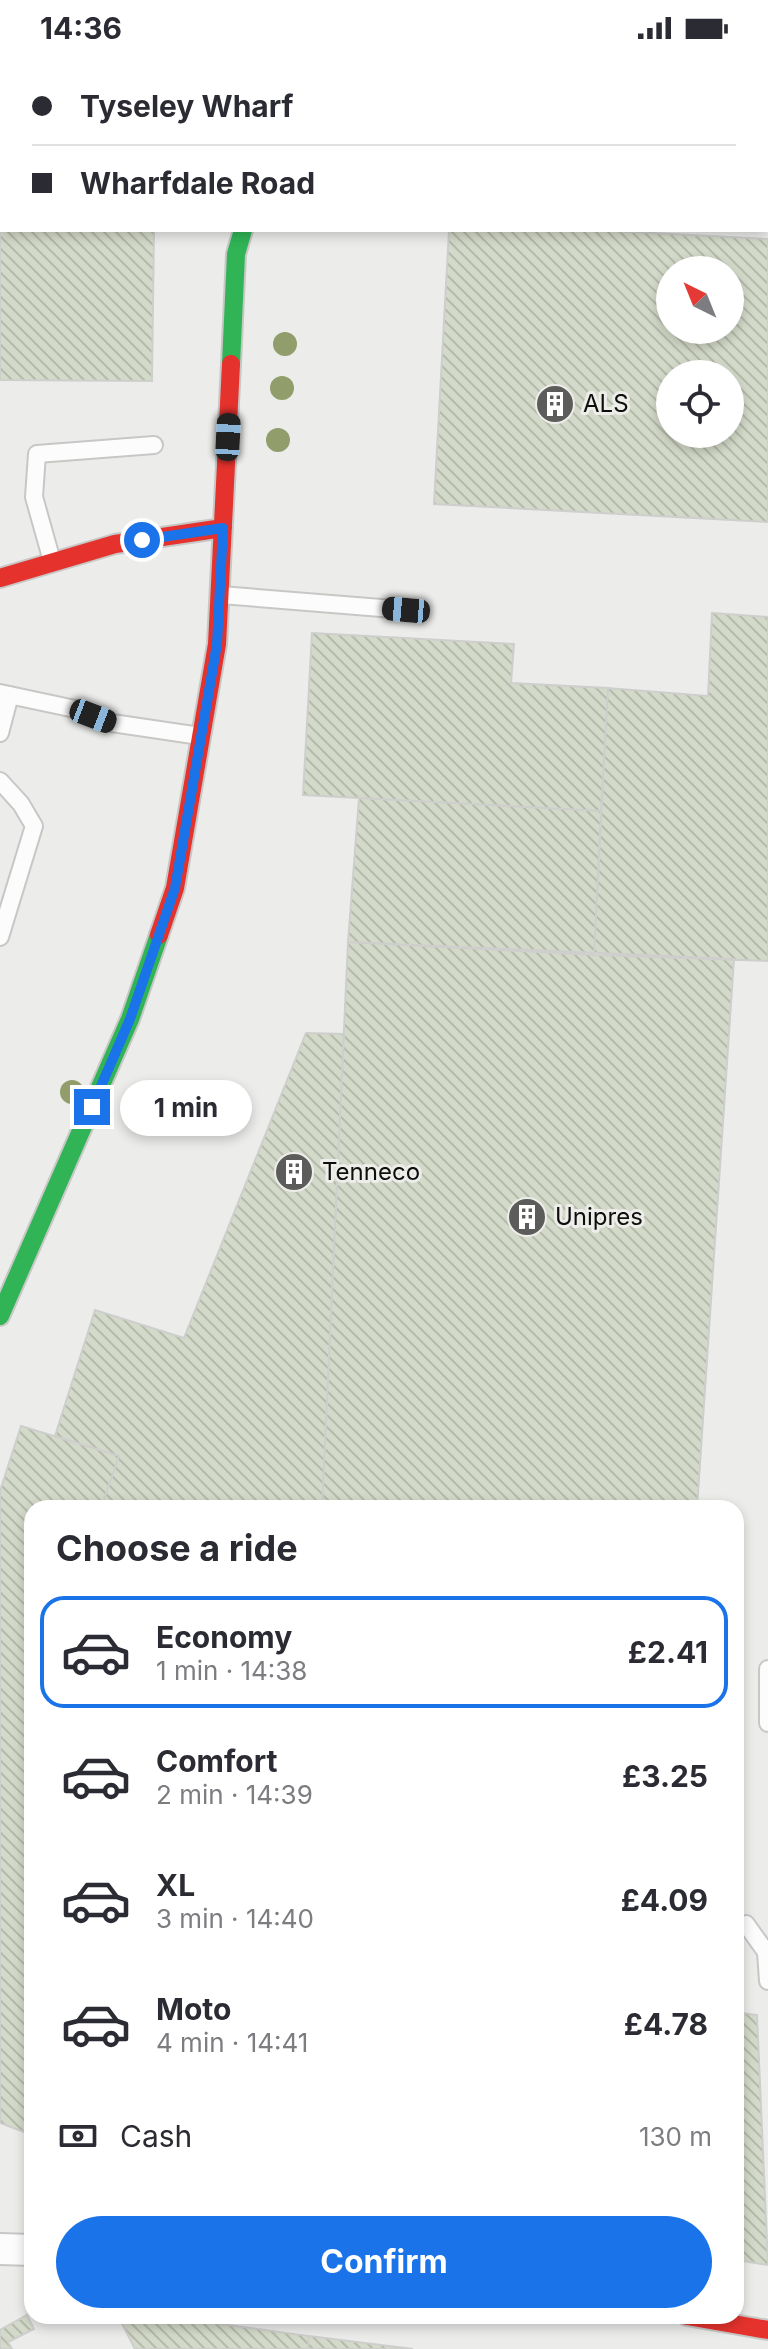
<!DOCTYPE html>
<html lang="en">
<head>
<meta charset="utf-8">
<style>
  :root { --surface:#fff; --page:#f7f7f7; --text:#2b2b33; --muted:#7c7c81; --line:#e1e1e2; --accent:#1a73e8 }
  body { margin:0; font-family:Inter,sans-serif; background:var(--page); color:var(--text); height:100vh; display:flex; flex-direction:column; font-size:30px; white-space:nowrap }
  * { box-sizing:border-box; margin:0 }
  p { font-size:26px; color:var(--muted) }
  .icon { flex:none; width:44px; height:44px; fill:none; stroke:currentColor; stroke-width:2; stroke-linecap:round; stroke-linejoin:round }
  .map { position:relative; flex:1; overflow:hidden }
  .drawer { position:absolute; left:24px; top:1444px; width:720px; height:824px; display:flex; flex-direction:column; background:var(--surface); border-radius:24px; box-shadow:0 4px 12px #0003 }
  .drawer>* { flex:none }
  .guide { position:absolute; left:0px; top:0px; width:768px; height:176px; box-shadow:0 4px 12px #0003; display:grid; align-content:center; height:176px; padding:0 32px; background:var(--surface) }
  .needle { width:52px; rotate:317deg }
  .tools { position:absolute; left:656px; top:200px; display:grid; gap:16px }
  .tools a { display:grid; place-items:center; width:88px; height:88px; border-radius:50%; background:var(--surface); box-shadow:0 4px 12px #0003; font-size:40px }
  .end { position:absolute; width:36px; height:36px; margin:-18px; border:10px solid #1a73e8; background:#fff; box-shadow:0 0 0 4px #fff }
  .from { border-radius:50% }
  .bubble { position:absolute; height:56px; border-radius:28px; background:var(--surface); box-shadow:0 4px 12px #0003; font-size:26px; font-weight:700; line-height:56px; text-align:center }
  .car { position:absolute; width:24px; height:48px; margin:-24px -12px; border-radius:10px; box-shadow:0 0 6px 2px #0007; background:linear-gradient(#222 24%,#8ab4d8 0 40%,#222 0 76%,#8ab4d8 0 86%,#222 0) }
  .guide b { display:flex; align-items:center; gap:28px; height:76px; font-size:30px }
  .guide b+b { border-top:2px solid var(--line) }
  .guide i { width:20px; height:20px; background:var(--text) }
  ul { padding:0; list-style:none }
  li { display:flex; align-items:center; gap:24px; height:112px; margin:0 16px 12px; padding:0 16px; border:4px solid transparent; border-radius:24px }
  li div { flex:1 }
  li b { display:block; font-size:30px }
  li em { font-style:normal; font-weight:700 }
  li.current { border-color:var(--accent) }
  li>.icon { width:72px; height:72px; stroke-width:1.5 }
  h2 { padding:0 32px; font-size:36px; line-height:96px }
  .pay { display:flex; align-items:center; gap:20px; height:88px; padding:0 32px; font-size:30px }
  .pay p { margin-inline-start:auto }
  .cta { display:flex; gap:16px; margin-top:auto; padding:16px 32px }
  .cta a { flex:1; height:92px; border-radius:48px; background:var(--accent); color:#fff; font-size:32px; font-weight:700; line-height:92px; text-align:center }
  .status { display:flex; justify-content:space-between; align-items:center; height:56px; padding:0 40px; background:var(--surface); direction:ltr }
  .status svg { height:22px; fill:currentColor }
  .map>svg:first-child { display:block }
  .building { fill:url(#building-back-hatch); stroke:#cecfcd; stroke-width:2; fill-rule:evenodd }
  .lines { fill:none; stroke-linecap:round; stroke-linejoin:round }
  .lane-casing { stroke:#c7c8c6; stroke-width:20 }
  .street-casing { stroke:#c7c8c6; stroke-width:34 }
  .fast-casing { stroke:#c7c8c6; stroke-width:22 }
  .jam-casing { stroke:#c7c8c6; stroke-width:22 }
  .lane { stroke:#fcfcfc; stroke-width:16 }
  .street { stroke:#fcfcfc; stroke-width:30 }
  .fast { stroke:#30b455; stroke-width:18 }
  .jam { stroke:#e5322d; stroke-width:18 }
  .tree { fill:#919d6a }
  .route { stroke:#1a73e8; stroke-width:10 }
  .labels { text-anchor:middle; stroke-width:6; stroke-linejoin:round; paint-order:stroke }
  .poi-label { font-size:24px; fill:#0e0e0d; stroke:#edeeea; text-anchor:start }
</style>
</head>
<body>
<div class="status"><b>14:36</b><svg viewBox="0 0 49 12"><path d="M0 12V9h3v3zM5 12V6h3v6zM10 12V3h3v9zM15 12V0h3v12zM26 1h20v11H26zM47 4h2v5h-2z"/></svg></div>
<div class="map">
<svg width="768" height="2293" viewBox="0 0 768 2293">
  <defs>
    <pattern id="building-back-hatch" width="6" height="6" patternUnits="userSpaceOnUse" patternTransform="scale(2)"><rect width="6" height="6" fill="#d4dac9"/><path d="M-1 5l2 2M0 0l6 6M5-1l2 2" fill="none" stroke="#b5baab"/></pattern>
  </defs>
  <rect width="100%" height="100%" fill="#ecedeb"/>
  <path class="building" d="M 0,0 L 79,0 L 2,2 L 0,13 Z
    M 733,0 L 768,0 L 768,34 L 766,2 Z
    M 0,78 L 2,174 L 154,174 L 152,325 L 0,324 Z
    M 449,174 L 595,174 L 768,183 L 768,466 L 434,448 ZM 670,214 L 730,214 L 730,274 L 670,274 ZM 670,318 L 730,318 L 730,378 L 670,378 Z
    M 712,557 L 768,561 L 768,905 L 594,899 L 608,632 L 708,640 Z
    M 312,577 L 514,588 L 511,627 L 608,632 L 601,755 L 303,739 Z
    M 359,742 L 601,755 L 594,899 L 348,886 Z
    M 348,886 L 734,903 L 697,1452 L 322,1452 Z
    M 306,977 L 344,978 L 322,1452 L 101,1452 L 119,1400 L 55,1380 L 95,1254 L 184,1282 Z
    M 21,1370 L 119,1400 L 101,1452 L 32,1452 L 32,2079 L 0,2067 L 0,1435 Z
    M 736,1956 L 757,1959 L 768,2209 L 736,2204 Z
    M 27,2259 L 34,2273 L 8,2286 L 12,2293 L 0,2293 L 0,2274 Z
    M 118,2260 L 161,2260 L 309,2280 L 308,2293 L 135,2293 Z
    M 309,2280 L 413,2293 L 308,2293 Z"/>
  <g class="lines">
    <g class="lane-casing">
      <path id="lane" d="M 197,0 L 205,2
        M 351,0 L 356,2
        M 0,50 L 2,50
        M 52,505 L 34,441 L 37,398 L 154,389
        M 221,539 L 406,554
        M 0,637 L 75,653 L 112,667 L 200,680
        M 0,677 L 10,639
        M 0,725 L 21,748 L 34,770 L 0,881
        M 768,1613 L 768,1667
        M 746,1868 L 766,1896 L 768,1925"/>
    </g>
    <g class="street-casing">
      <path id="street" d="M 237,2 L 237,0
        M 0,2193 L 32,2194"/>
    </g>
    <g class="fast-casing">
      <path id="fast" d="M 295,2 L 296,0
        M 231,308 L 236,198 L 243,174
        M 0,1260 L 130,963 L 159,879"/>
    </g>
    <g class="jam-casing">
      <path id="jam" d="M 0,522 L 115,488 L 223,472
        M 159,879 L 175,832 L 217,588 L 231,308
        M 687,2260 L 768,2274"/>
    </g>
    <use href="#lane" class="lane"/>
    <use href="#street" class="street"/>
    <use href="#fast" class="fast"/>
    <use href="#jam" class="jam"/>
  </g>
  <g class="tree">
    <circle cx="285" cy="288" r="12"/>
    <circle cx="282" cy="332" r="12"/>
    <circle cx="278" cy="384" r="12"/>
    <circle cx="72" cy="1036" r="12"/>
  </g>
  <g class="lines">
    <path class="route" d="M 92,1051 L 130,963 L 175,832 L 217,588 L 223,472 L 142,484"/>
  </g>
  <defs>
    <g id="building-disc" transform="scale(2)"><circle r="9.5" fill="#5c5c5b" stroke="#edeeea"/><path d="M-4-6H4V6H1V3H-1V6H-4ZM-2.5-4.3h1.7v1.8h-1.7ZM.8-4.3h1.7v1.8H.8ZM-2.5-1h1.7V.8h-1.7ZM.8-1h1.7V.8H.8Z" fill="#fff"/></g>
  </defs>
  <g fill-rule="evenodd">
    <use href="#building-disc" x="555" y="348"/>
    <use href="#building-disc" x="294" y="1116"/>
    <use href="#building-disc" x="527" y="1161"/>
  </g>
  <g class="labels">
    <g class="poi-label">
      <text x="583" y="356">ALS</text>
      <text x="322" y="1124">Tenneco</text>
      <text x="555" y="1169">Unipres</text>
    </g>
  </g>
</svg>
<div class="tools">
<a><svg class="needle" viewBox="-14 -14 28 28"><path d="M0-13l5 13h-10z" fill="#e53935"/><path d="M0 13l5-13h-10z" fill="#7c7c81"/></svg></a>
<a><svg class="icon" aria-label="locate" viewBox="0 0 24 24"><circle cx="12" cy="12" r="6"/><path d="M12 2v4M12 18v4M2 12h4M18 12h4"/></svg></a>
</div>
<i class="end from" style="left:142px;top:484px"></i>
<i class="end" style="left:92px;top:1051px"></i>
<div class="bubble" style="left:120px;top:1024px;width:132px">1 min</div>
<i class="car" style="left:228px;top:381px;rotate:3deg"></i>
<i class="car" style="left:406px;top:554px;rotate:275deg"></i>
<i class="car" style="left:93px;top:660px;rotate:111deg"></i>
<div class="guide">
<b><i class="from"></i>Tyseley Wharf</b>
<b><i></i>Wharfdale Road</b>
</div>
<section class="drawer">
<h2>Choose a ride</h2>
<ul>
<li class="current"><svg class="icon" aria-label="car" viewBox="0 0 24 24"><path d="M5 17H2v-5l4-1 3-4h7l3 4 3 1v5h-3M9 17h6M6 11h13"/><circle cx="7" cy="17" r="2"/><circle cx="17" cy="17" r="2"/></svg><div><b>Economy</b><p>1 min · 14:38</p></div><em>£2.41</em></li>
<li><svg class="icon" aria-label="car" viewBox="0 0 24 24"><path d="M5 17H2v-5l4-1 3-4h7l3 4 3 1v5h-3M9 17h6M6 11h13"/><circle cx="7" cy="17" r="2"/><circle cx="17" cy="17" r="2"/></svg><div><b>Comfort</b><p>2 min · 14:39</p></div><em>£3.25</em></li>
<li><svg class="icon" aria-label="car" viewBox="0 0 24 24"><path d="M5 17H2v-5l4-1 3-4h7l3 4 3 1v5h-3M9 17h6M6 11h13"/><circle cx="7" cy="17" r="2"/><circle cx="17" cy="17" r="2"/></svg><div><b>XL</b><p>3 min · 14:40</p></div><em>£4.09</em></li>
<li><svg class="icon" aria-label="car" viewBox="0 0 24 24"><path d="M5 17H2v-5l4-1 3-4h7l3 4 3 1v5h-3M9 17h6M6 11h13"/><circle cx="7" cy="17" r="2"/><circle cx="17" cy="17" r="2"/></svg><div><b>Moto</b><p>4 min · 14:41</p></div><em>£4.78</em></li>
</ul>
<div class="pay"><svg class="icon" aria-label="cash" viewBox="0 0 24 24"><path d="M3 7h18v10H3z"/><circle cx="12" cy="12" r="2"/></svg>Cash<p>130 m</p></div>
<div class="cta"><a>Confirm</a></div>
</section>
</div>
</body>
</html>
